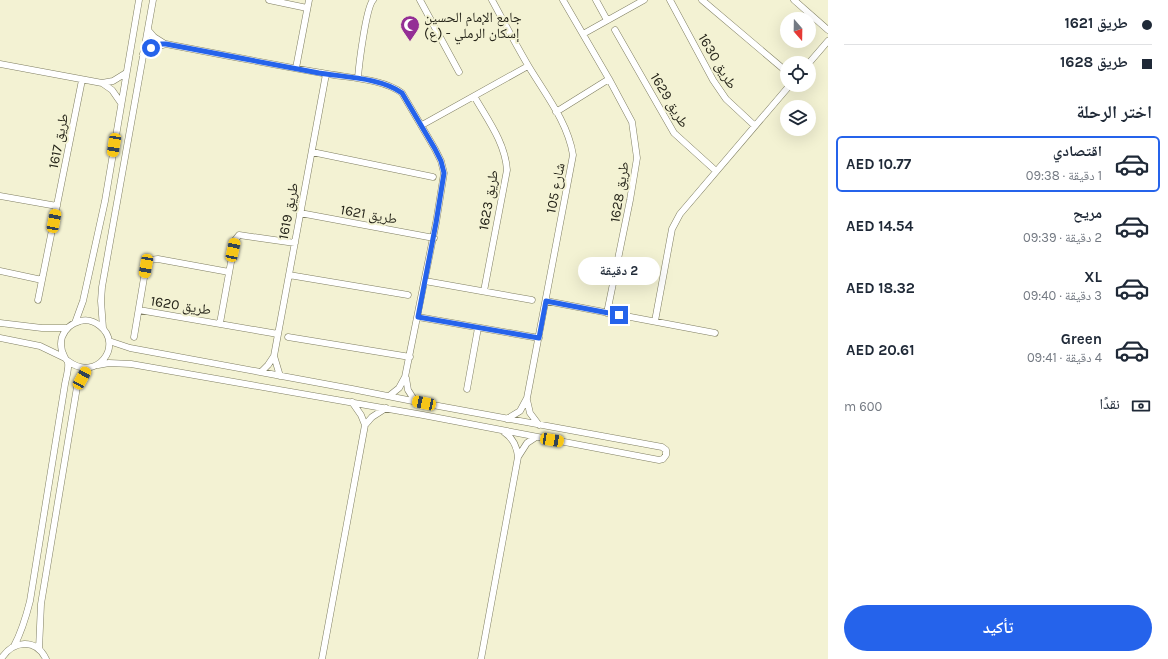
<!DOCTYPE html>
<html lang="ar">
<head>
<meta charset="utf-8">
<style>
  :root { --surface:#fff; --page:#f2f2f3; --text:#1f2937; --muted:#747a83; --line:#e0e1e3; --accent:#2563eb }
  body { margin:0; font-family:Karla,"Noto Naskh Arabic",sans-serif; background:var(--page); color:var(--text); direction:rtl; height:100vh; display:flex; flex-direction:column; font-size:15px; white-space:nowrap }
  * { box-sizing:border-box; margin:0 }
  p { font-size:13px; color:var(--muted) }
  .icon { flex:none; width:22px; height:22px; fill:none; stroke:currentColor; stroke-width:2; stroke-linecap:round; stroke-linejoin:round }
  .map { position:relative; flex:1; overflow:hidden; direction:ltr }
  .details { display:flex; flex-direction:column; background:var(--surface); width:340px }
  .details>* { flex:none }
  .hud { display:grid; align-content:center; height:88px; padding:0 16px; background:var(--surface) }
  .needle { width:26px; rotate:160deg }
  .controls { position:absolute; left:780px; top:12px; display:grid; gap:8px }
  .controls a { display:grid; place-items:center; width:36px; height:36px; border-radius:50%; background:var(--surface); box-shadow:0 4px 16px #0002; font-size:20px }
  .end { position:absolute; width:18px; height:18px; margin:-9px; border:5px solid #2563eb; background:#fff; box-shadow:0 0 0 2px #fff }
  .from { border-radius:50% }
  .bubble { position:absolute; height:28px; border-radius:14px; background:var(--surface); box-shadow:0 4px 16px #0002; font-size:13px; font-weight:700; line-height:28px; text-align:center; direction:rtl }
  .car { position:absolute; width:12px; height:24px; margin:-12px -6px; border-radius:5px; box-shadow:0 0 3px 1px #0007; background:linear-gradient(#f5c518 24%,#345 0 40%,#f5c518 0 76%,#345 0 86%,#f5c518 0) }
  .hud b { display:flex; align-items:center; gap:14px; height:38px; font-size:15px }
  .hud b+b { border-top:1px solid var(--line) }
  .hud i { width:10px; height:10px; background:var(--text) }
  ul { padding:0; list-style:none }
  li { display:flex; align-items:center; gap:12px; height:56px; margin:0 8px 6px; padding:0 8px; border:2px solid transparent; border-radius:6px }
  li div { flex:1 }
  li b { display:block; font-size:15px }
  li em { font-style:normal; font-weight:700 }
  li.active { border-color:var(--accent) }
  li>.icon { width:36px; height:36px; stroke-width:1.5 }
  h2 { padding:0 16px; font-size:18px; line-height:48px }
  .pay { display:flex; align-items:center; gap:10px; height:44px; padding:0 16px; font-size:15px }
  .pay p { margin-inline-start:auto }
  .cta { display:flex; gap:8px; margin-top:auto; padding:8px 16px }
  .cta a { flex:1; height:46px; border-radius:24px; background:var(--accent); color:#fff; font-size:16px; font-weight:700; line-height:46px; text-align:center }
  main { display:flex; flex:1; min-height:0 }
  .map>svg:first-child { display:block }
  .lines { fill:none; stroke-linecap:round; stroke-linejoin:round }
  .minor-casing { stroke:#7f7e62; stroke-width:7 }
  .minor { stroke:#fff; stroke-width:6 }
  .route { stroke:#2563eb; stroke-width:5 }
  .labels { text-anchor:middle; stroke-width:4; stroke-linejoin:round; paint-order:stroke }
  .poi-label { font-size:14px; fill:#26251a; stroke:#f3f2d3; text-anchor:start }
  .street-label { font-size:14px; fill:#26251a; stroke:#f3f2d3 }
</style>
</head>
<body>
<main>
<section class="details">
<div class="hud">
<b><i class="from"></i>طريق 1621</b>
<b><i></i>طريق 1628</b>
</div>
<h2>اختر الرحلة</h2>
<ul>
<li class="active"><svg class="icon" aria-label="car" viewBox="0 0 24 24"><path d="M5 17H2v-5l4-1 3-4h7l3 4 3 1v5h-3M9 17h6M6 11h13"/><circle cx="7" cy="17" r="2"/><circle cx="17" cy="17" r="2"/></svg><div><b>اقتصادي</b><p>1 دقيقة · 09:38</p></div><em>AED 10.77</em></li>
<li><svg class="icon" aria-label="car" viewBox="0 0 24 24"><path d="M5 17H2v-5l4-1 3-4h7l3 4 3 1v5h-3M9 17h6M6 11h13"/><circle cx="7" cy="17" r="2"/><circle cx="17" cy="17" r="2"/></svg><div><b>مريح</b><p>2 دقيقة · 09:39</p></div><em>AED 14.54</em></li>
<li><svg class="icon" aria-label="car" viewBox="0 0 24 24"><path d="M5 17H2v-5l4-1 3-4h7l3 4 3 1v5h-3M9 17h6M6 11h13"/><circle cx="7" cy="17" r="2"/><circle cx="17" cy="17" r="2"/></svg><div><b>XL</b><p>3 دقيقة · 09:40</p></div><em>AED 18.32</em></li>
<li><svg class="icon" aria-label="car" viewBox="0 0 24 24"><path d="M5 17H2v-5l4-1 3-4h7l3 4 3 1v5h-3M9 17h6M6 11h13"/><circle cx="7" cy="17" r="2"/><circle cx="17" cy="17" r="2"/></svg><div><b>Green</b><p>4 دقيقة · 09:41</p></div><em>AED 20.61</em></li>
</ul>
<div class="pay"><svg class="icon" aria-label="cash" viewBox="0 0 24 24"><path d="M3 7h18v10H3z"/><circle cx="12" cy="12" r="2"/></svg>نقدًا<p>600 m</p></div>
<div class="cta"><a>تأكيد</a></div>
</section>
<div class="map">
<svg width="828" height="659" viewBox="0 0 828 659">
  <rect width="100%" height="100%" fill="#f3f2d3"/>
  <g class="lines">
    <g class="minor-casing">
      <path id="minor" d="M 269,0 L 307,8
        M 420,0 L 459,72
        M 492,0 C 504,22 516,45 529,67 C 546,95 568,123 573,155 L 527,398 L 520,411 L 507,419
        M 563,0 L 609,79 L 632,122 L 637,158 L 630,200 L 607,313
        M 596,0 L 607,20
        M 670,0 L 713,80 L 726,99 L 755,126
        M 702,0 L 787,72
        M 794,0 L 828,30
        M 148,30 L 154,37 L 165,44
        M 615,30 L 674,133 L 716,171
        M 583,34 L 644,0
        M 143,54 L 151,48 L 166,44 C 218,54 270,64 322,73 C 347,78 382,78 402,93 L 435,149 L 441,161 L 444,173 L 436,223 L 405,377 L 399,388 L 389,396
        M 809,63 L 828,41
        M 0,64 L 102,83 L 112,90 L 121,103
        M 296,68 L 309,0
        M 358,78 C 359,64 366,8 373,0
        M 102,83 L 113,81 L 126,73
        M 474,96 C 487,119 505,142 507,170 L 484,291
        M 556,112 L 609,79
        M 422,125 L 528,66
        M 312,152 L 433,177
        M 0,196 L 57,206
        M 300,213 L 434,238
        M 0,271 L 42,280
        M 289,275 L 408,295
        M 425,281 L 532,300
        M 38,300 L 82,80
        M 546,301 L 715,333
        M 139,310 L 278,334
        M 418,317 L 539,338
        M 655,321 L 672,229 L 680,214 L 790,85
        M 0,323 L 42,328 L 67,328
        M 75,323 L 83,301 L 105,201 L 139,0
        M 220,323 L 235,240 L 239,235 L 295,243
        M 103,328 L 101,301 L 102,287 L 153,0
        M 134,337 L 146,266 L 150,260 L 158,259 L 229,272
        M 288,337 L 410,357
        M 0,338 L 40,346 L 65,358
        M 274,356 L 280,376
        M 98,365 L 109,363 L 131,364 L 423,415 L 659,460 L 663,459 L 666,455 L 666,450 L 662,447 L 433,405 L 352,389 L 130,348 L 109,341
        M 261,372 L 268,365 L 274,356 L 326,74
        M 406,378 L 408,390 L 415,401
        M 467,389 L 478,328
        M 527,400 L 530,413 L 539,425
        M 365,425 L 372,417 L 386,408
        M 504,432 C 513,438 517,447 518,457
        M 14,646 C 22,631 26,617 30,601 L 65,384 C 66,378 69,369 68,363 C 68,360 66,360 65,358 C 61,351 60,344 62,337 C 65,329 72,323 80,321 C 87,319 94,321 100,326 C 124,345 97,383 68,361
        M 39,649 L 41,604 L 77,387 L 87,368
        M 1,659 C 13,640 36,638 46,659
        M 322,659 L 365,425 L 361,415 L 352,402
        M 481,659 L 518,457 L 527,443 L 536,437"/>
    </g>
    <use href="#minor" class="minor"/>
  </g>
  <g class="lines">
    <path class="route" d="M 151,48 L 161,44 L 166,44 C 217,54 268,63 319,73 C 344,77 382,78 402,93 L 435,149 L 441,161 L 444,173 L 436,223 L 418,317 L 539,338 L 546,301 L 619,315"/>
  </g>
  <defs>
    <g id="mosque-pin" transform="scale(1)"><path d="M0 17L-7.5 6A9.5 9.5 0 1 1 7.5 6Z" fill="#942f95" stroke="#f3f2d3"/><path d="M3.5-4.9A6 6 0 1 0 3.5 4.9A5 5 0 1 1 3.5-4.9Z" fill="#fff"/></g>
  </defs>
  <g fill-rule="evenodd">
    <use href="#mosque-pin" x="410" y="25"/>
  </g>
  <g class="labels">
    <g class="poi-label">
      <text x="424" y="22">جامع الإمام الحسين<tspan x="424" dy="16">(ع) - إسكان الرملي</tspan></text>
    </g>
    <g class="street-label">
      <text transform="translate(718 61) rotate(59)" y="5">طريق 1630</text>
      <text transform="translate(670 100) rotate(59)" y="5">طريق 1629</text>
      <text transform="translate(58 141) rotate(-79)" y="5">طريق 1617</text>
      <text transform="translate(555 188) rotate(-79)" y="5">شارع 105</text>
      <text transform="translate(619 192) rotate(-81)" y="5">طريق 1628</text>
      <text transform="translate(488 200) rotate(-80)" y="5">طريق 1623</text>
      <text transform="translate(288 211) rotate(-79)" y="5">طريق 1619</text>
      <text transform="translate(369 214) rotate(10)" y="5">طريق 1621</text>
      <text transform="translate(181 305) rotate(9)" y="5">طريق 1620</text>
    </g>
  </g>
</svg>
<div class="controls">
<a><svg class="needle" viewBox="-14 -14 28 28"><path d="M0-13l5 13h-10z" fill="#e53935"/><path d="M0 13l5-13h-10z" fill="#747a83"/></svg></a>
<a><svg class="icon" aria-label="locate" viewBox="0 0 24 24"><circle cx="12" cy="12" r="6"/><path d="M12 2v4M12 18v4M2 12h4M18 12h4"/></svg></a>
<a><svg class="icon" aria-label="layers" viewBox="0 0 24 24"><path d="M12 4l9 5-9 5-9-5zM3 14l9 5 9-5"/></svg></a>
</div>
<i class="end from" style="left:151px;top:48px"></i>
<i class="end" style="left:619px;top:315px"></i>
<div class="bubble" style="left:578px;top:257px;width:82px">2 دقيقة</div>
<i class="car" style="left:114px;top:145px;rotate:189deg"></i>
<i class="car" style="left:54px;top:221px;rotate:11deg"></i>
<i class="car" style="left:233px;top:250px;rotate:12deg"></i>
<i class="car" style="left:146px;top:266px;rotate:190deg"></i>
<i class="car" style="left:82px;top:378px;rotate:29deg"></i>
<i class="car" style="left:424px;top:403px;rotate:282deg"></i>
<i class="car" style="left:552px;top:440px;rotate:100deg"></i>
</div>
</main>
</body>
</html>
